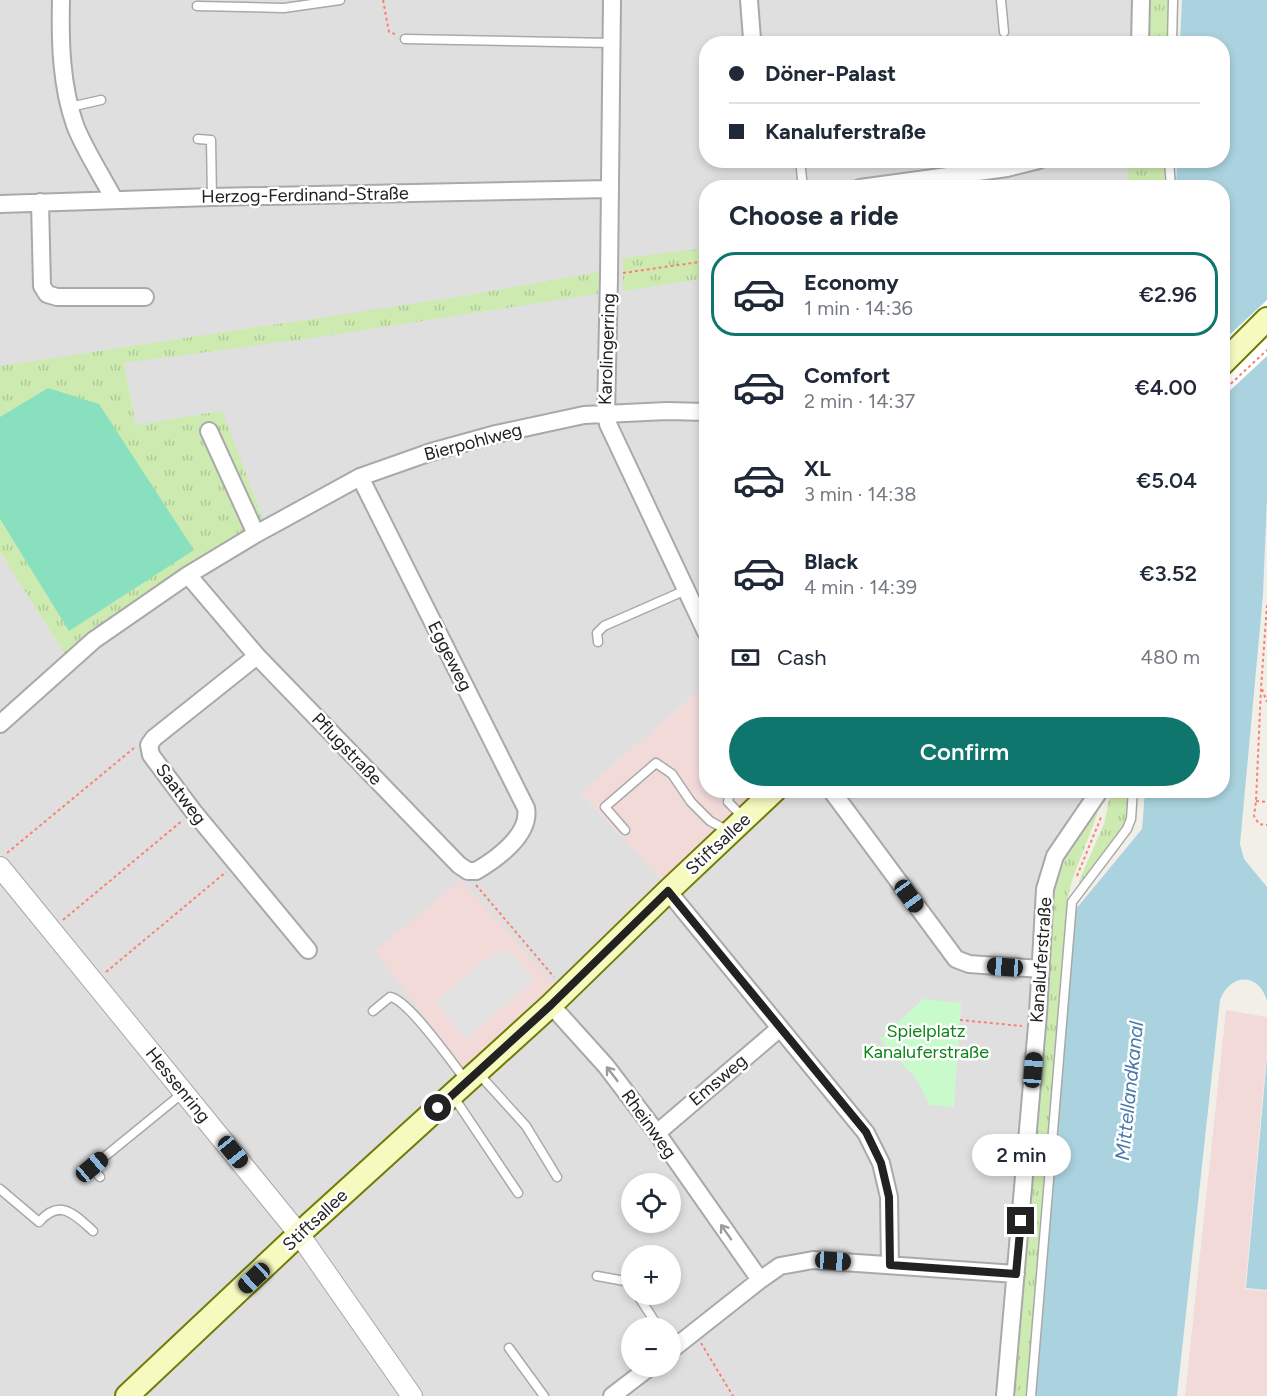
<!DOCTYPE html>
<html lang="en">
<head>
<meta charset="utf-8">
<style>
  :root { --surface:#fff; --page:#f2f2f3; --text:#1f2937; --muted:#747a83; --line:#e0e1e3; --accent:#0f766e }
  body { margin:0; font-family:Figtree,sans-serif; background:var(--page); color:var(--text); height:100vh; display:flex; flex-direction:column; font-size:22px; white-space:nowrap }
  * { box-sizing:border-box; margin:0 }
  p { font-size:20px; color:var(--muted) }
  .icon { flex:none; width:33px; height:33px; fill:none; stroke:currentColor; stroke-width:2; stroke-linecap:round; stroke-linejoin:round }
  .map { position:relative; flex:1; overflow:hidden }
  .drawer { position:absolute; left:699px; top:180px; width:531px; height:618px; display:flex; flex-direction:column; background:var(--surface); border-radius:24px; box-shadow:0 3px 9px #0003 }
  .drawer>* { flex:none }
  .hud { position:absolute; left:699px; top:36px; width:531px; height:132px; border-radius:24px; box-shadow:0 3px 9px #0003; display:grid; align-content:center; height:132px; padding:0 30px; background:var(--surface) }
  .buttons { position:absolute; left:621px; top:1173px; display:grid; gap:12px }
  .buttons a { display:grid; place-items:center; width:60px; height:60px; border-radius:50%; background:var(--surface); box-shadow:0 3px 9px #0003; font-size:30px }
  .end { position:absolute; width:27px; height:27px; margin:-14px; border:8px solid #222; background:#fff; box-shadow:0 0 0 3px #fff }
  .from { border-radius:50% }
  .bubble { position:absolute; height:42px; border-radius:21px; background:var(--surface); box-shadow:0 3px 9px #0003; font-size:20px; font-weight:600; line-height:42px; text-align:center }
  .car { position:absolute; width:18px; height:36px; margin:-18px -9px; border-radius:8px; box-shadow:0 0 4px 2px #0007; background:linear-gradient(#222 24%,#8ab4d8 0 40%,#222 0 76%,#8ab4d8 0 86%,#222 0) }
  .hud b { display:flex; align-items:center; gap:21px; height:57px; font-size:22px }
  .hud b+b { border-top:2px solid var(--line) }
  .hud i { width:15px; height:15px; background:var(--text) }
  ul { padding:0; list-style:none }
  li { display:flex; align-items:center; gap:18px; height:84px; margin:0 12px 9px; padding:0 18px; border:3px solid transparent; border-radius:24px }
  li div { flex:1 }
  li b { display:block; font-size:22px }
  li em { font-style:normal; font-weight:600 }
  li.active { border-color:var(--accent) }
  li>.icon { width:54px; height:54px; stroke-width:1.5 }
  h2 { padding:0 30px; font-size:27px; line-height:72px }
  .pay { display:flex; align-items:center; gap:15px; height:66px; padding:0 30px; font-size:22px }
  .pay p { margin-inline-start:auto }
  .cta { display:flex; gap:12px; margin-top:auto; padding:12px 30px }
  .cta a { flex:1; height:69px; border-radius:36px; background:var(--accent); color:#fff; font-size:24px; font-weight:600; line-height:69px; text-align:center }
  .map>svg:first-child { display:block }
  .residential { fill:#e0dfdf; fill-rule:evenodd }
  .commercial { fill:#f2dad9 }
  .grass { fill:url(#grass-tufts) }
  .park { fill:#c8facc }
  .pitch { fill:#88e0be }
  .parking { fill:#e2e2e2 }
  .water { fill:#aad3df }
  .pier { fill:#fff }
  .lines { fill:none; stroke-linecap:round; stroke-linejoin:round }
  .service-casing { stroke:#a9a9a9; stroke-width:11 }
  .minor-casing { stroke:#a9a9a9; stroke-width:20 }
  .tertiary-casing { stroke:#a9a9a9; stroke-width:22 }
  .secondary-casing { stroke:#707d05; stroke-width:26 }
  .path { stroke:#fa8072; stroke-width:2; stroke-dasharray:3 3; stroke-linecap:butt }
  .service { stroke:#fff; stroke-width:8 }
  .minor { stroke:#fff; stroke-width:16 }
  .tertiary { stroke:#fff; stroke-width:20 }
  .secondary { stroke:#f7fabf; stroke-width:22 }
  .oneway { stroke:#9c9c9c }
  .route { stroke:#222; stroke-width:8 }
  .labels { text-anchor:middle; stroke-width:5; stroke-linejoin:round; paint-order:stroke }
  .street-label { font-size:18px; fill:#222; stroke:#fff }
  .park-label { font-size:18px; fill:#0c8416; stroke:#fff }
  .water-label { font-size:20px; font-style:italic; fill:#4a7aab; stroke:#fff }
</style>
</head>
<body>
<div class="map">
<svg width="1267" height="1396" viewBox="0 0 1267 1396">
  <defs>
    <pattern id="grass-tufts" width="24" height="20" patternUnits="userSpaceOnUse" patternTransform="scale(1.5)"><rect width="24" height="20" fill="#cdebb0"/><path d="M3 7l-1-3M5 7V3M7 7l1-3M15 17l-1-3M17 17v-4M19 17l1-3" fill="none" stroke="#b0c997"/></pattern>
  </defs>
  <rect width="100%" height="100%" fill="#f2efe9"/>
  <path class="residential" d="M 0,0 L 1136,0 L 1135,43 L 706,44 L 706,160 L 1128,161 L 1127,187 L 706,188 L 706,685 L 581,793 L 663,881 L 757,791 L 1092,791 L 1049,852 L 1040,877 L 1000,1396 L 0,1396 L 0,552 L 65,653 L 69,631 L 0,519 ZM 124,364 L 136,425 L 200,559 L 122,439 ZM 632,1184 L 670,1184 L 670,1222 L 632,1222 ZM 632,1256 L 670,1256 L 670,1294 L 632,1294 ZM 632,1328 L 670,1328 L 670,1366 L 632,1366 Z"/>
  <path class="commercial" d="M 706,685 L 706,790 L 757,791 L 663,881 L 581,793 Z
    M 461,880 L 554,984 L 463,1068 L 375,951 Z
    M 1226,1010 L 1267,1017 L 1267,1049 L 1245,1289 L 1267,1291 L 1267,1396 L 1185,1396 Z"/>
  <path class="grass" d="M 1149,0 L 1169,0 L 1168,43 L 1147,44 Z
    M 1128,161 L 1165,161 L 1164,187 L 1127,188 Z
    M 706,248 L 706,278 L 623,291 L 623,258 Z
    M 599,272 L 598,294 L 312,338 L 124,363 L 136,425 L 222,411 L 264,521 L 86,633 L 65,654 L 0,552 L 0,519 L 69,631 L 48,388 L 0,417 L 0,366 L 457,297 Z
    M 1111,791 L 1130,791 L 1126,824 L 1080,884 L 1079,881 L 1104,824 Z
    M 1096,806 L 1097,815 L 1072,880 L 1067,901 L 1026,1396 L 1012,1396 L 1055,889 L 1068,850 Z"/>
  <path class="park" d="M 923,999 L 961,1003 L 954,1107 L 930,1105 L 916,1079 L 880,1039 Z"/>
  <path class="pitch" d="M 48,388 L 99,404 L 194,550 L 69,631 L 0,519 L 0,417 Z"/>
  <path class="parking" d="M 509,949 L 535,980 L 465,1039 L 435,1001 L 495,952 L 503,954 Z"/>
  <path class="water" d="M 1182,0 L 1267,0 L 1267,497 L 1263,595 L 1240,844 L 1244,859 L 1267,887 L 1267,1001 C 1259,972 1230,973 1220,1000 L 1177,1396 L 1034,1396 L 1076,909 L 1142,829 L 1145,791 L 1222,790 L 1222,188 L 1176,187 L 1177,161 L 1222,160 L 1222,44 L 1180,43 Z
    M 1267,1057 L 1267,1290 L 1246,1288 Z"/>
  <path class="pier" d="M 1267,300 L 1267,356 L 1223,397 L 1223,341 Z"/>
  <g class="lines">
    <g class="service-casing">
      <path id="service" d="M 1001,0 L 1004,32
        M 197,6 L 284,8 L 340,0
        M 405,39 L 611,43
        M 1172,44 L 1173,0
        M 70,107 L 101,100
        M 198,139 L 211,140 L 212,197
        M 800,160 L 803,188
        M 1169,160 L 1171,188
        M 598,642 L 597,633 L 604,626 L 686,590
        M 730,790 L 728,802 L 743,817
        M 625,830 L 605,807 L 656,763 L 672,774 L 691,802 L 710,821 L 730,832
        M 373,1011 L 390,997 C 408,999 454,1065 467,1082
        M 478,1073 L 526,1126 L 557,1177
        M 453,1096 L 518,1193
        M 100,1177 L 92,1167 L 184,1092
        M 0,1189 L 39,1222 C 60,1198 74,1214 93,1231
        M 597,1276 L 625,1281 L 632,1286
        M 637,1294 L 659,1328
        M 509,1348 L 544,1396
        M 1031,1396 L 1072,902 L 1127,829 L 1131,819 L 1133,790"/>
    </g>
    <g class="minor-casing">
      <path id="minor" d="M 61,0 C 60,42 61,85 75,125 C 83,147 103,178 114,199
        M 612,0 L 609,276 L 606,414 L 608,424 L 706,632
        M 749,0 L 752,39
        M 1140,44 L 1141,0
        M 860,188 L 1007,168 L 1039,160
        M 40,202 L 42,286 L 47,294 L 57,297 L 145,297
        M 0,204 L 212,197 L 610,189
        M 209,431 L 256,534
        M 188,575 L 257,656 L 459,865 L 468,871 L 476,871 C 497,859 531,834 526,808 L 360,477
        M 257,656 L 154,738 L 149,745 L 151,755 L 193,811 L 308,950
        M 0,724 L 94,640 L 188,575 L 256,534 L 360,477 L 431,452 L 496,434 L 584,415 L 667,411 L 706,412
        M 831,790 L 956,959 L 969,964 L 1041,969
        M 668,891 L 866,1133 L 881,1163 L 889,1197 L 890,1265
        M 551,1005 L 606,1066 L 657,1133 L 760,1280
        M 657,1133 L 780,1028
        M 670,1351 L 760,1280 L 780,1266 L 813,1260 L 1016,1274
        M 612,1396 L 651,1366
        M 1005,1396 L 1038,1014 L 1045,889 L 1055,856 L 1100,790"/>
    </g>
    <g class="tertiary-casing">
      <path id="tertiary" d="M 0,867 L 299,1234 L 412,1396"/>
    </g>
    <g class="secondary-casing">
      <path id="secondary" d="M 1222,364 L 1267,319
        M 127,1396 L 299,1234 L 551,1005 L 668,891 L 775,790"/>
    </g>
    <path class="path" d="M 383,0 L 389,32 L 395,34
      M 623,273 L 706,261
      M 1222,392 L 1267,350
      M 1267,605 L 1261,688 L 1256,801 L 1254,816 L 1259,824 L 1267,825
      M 1262,689 L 1267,702
      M 792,797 L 798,790
      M 1256,801 L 1267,802
      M 7,853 L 134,748
      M 1077,876 L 1102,815
      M 476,885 L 554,977
      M 63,920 L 183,820
      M 106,972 L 226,872
      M 960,1020 L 1022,1026
      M 701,1343 L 733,1396"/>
    <use href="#service" class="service"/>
    <use href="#minor" class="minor"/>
    <use href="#tertiary" class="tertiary"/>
    <use href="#secondary" class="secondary"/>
  </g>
  <defs><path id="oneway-shaft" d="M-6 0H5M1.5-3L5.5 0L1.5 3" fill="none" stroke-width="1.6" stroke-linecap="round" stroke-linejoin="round" transform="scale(1.5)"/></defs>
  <g class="oneway">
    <use href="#oneway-shaft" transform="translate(612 1074) rotate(-128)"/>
    <use href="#oneway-shaft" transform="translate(726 1232) rotate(-125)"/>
  </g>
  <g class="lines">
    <path class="route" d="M 438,1108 L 551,1005 L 668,891 L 866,1132 L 881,1163 L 889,1197 L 890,1265 L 1016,1274 L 1021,1221"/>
  </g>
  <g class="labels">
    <g class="street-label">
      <text transform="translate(305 195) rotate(-1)" y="6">Herzog-Ferdinand-Straße</text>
      <text transform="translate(607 349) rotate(-88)" y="6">Karolingerring</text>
      <text transform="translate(473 442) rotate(-15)" y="6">Bierpohlweg</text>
      <text transform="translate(450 656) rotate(63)" y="6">Eggeweg</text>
      <text transform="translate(347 749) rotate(46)" y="6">Pflugstraße</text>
      <text transform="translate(181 794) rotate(53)" y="6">Saatweg</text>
      <text transform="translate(718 844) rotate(-43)" y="6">Stiftsallee</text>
      <text transform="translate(1041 960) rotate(-86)" y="6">Kanaluferstraße</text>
      <text transform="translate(718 1080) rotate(-40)" y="6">Emsweg</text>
      <text transform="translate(178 1085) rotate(51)" y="6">Hessenring</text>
      <text transform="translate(649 1124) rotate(54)" y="6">Rheinweg</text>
      <text transform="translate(315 1220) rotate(-43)" y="6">Stiftsallee</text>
    </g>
    <g class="park-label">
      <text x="926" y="1037">Spielplatz<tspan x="926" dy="21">Kanaluferstraße</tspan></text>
    </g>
    <g class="water-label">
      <text transform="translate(1129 1091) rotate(-84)" y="7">Mittellandkanal</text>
    </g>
  </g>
</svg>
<div class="buttons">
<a><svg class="icon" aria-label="locate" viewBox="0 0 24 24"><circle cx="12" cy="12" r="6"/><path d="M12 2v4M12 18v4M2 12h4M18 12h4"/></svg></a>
<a>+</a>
<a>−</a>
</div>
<i class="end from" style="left:438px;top:1108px"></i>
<i class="end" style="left:1021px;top:1221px"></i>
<div class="bubble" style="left:972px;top:1134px;width:99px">2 min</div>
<i class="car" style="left:909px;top:896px;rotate:144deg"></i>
<i class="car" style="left:1005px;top:967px;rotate:274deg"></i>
<i class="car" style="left:1033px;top:1070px;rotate:5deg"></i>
<i class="car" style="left:233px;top:1152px;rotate:141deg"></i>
<i class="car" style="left:92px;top:1167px;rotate:50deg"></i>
<i class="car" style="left:833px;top:1261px;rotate:94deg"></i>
<i class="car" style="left:254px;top:1278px;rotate:227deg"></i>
<div class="hud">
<b><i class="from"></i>Döner-Palast</b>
<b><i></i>Kanaluferstraße</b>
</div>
<section class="drawer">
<h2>Choose a ride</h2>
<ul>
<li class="active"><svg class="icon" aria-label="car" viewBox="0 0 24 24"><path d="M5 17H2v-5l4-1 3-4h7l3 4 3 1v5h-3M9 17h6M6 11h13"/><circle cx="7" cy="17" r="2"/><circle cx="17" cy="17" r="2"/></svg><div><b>Economy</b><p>1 min · 14:36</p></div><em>€2.96</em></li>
<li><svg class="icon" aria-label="car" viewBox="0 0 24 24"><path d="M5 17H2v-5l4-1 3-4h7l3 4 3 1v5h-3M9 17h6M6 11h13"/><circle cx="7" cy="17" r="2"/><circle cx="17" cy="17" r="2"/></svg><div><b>Comfort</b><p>2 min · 14:37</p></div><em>€4.00</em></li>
<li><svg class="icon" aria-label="car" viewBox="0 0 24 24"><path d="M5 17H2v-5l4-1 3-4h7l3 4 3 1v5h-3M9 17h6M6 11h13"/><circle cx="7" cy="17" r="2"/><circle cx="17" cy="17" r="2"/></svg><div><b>XL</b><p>3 min · 14:38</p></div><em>€5.04</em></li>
<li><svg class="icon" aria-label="car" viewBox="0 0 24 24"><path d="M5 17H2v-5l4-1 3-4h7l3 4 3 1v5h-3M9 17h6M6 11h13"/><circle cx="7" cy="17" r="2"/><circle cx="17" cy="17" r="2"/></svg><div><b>Black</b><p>4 min · 14:39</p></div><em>€3.52</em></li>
</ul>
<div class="pay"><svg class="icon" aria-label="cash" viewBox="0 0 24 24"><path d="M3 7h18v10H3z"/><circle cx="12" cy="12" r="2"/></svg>Cash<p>480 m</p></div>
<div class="cta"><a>Confirm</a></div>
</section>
</div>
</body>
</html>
